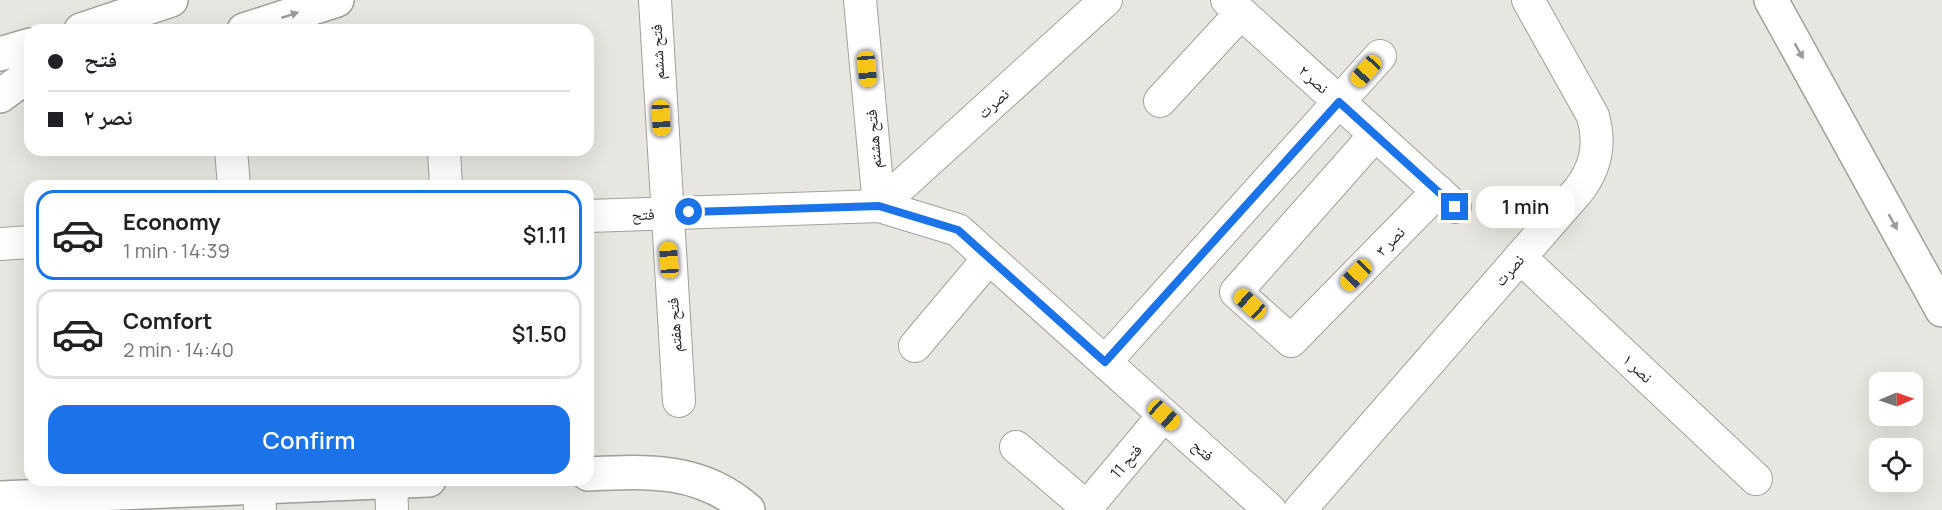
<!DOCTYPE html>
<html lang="en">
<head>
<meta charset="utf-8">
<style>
  :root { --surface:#fff; --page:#f6f6f6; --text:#202124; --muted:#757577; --line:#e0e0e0; --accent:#1a73e8 }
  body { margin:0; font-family:Manrope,"Noto Naskh Arabic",sans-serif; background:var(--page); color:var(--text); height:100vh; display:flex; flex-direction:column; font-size:22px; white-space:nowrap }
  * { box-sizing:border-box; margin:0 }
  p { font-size:20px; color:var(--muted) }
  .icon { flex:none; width:33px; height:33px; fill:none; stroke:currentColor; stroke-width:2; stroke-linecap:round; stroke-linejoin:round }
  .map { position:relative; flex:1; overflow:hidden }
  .sheet { position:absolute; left:24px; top:180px; width:570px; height:306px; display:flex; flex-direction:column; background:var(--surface); border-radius:18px; box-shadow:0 6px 24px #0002 }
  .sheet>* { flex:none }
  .top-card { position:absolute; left:24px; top:24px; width:570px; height:132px; border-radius:18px; box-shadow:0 6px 24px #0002; display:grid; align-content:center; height:132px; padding:0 24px; background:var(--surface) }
  .needle { width:39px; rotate:88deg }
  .fabs { position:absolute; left:1869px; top:372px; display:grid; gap:12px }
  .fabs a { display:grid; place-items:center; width:54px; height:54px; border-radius:12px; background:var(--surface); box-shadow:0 6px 24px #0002; font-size:30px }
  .end { position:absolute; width:27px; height:27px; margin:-14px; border:8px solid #1a73e8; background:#fff; box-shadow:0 0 0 3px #fff }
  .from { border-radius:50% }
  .bubble { position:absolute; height:42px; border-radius:18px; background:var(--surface); box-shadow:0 6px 24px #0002; font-size:20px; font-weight:600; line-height:42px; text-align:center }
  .car { position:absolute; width:18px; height:36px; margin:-18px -9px; border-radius:8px; box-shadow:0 0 4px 2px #0007; background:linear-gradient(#f5c518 24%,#345 0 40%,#f5c518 0 76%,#345 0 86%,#f5c518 0) }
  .top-card b { display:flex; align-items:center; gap:21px; height:57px; font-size:22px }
  .top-card b+b { border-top:2px solid var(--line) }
  .top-card i { width:15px; height:15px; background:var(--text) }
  ul { padding:10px 0 0; list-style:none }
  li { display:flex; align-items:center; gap:18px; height:90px; margin:0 12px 9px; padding:0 12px; border:3px solid var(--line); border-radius:18px }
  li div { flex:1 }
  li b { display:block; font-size:22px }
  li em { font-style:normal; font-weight:600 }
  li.active { border-color:var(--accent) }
  li>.icon { width:54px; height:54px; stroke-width:1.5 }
  .button { display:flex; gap:12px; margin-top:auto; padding:12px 24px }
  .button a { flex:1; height:69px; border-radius:18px; background:var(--accent); color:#fff; font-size:24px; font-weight:600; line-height:69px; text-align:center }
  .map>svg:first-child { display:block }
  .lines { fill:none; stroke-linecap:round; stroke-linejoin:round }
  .minor-casing { stroke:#a2a09a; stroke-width:34 }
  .tertiary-casing { stroke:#a2a09a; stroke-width:36 }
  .secondary-casing { stroke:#a2a09a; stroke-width:36 }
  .primary-casing { stroke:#a2a09a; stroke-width:36 }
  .minor { stroke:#fff; stroke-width:32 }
  .tertiary { stroke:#fff; stroke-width:33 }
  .secondary { stroke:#fff; stroke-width:33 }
  .primary { stroke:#fff; stroke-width:33 }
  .oneway { fill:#9c9b9a }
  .route { stroke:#1a73e8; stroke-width:8 }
  .labels { text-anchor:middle; stroke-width:6; stroke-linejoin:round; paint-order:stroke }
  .street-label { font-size:16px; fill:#22211f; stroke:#fff }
</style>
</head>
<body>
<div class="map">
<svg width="1942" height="510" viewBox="0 0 1942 510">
  <rect width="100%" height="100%" fill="#e8e6e0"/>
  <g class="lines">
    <g class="minor-casing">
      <path id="minor" d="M 655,0 L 679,401
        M 860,0 L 879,206
        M 1227,0 L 1455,207
        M 1160,101 L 1241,13
        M 1375,135 L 1236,292 L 1291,341 L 1438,191
        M 231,150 L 234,186
        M 444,150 L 446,186
        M 879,206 L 1106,0
        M 588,216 L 879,206 L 958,230 L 1270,510
        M 0,244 L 30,242
        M 1520,257 L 1756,479
        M 915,346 L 989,258
        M 1105,362 L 1380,56
        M 1016,447 L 1090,510
        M 391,480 L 392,510
        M 259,487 L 260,510
        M 1087,507 L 1164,415
        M 1300,510 L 1577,192 C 1596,169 1601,145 1593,116 L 1528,0"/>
    </g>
    <g class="tertiary-casing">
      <path id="tertiary" d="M 588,474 C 647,471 701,468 748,510
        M 0,498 L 429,480"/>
    </g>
    <g class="secondary-casing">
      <path id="secondary" d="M 1771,0 L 1942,310
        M 244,30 L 337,0
        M 0,96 L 30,74"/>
    </g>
    <g class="primary-casing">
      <path id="primary" d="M 81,30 L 171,0
        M 0,54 L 30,45"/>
    </g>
    <use href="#minor" class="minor"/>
    <use href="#tertiary" class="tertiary"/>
    <use href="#secondary" class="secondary"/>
    <use href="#primary" class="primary"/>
  </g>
  <defs><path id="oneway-solid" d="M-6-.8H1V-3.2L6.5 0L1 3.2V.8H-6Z" transform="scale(1.5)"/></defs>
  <g class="oneway">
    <use href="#oneway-solid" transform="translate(290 15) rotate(-18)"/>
    <use href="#oneway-solid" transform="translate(1799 51) rotate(61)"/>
    <use href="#oneway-solid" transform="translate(1893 222) rotate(61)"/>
  </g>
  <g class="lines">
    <path class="route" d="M 689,212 L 879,206 L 958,230 L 1105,362 L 1339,102 L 1455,207"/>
  </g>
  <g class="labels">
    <g class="street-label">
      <text transform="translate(657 52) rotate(-93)" y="6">فتح ششم</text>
      <text transform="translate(1314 79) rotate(42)" y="6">نصر ۲</text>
      <text transform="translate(993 103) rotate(-42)" y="6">نصرت</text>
      <text transform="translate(873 139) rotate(-95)" y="6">فتح هشتم</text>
      <text transform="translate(643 214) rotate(-3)" y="6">فتح</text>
      <text transform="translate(1390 241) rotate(-46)" y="6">نصر ۳</text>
      <text transform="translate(1509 270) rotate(-49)" y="6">نصرت</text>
      <text transform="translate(674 325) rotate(-94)" y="6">فتح هفتم</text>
      <text transform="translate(1638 368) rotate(43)" y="6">۱ نصر</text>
      <text transform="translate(1203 450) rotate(42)" y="6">فتح</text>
      <text transform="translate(1126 461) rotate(-50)" y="6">فتح 11</text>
    </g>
  </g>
</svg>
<div class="fabs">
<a><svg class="needle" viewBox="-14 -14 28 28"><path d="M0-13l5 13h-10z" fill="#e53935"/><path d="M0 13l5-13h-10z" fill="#757577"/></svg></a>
<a><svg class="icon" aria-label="locate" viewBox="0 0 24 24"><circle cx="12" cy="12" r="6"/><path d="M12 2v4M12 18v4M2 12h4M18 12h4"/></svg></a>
</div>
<i class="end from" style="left:689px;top:212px"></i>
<i class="end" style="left:1455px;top:207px"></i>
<div class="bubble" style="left:1476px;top:186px;width:99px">1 min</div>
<i class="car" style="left:867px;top:69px;rotate:175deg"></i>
<i class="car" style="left:1366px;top:71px;rotate:222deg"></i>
<i class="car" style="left:661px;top:118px;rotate:177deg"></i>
<i class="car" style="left:669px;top:260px;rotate:356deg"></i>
<i class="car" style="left:1356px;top:275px;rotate:224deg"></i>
<i class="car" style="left:1250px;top:304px;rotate:312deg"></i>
<i class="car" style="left:1164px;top:415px;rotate:132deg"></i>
<div class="top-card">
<b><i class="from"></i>فتح</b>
<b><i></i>نصر ۲</b>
</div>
<section class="sheet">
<ul>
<li class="active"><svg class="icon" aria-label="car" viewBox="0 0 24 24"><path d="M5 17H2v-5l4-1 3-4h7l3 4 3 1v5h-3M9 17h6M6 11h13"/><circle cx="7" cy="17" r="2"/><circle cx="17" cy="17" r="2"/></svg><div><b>Economy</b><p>1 min · 14:39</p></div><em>$1.11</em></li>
<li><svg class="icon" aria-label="car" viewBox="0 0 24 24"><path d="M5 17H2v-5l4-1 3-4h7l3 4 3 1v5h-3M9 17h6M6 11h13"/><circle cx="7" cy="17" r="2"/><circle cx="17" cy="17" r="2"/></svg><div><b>Comfort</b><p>2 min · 14:40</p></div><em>$1.50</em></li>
</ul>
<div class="button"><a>Confirm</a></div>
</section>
</div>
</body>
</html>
